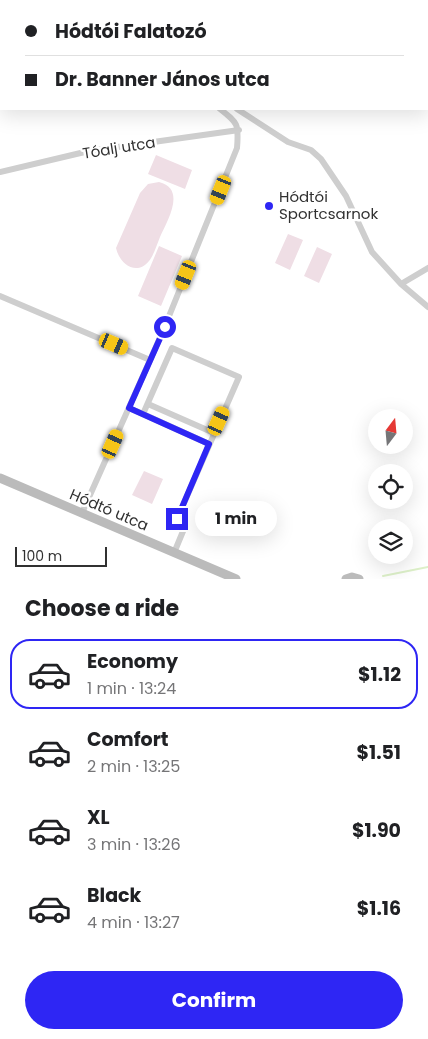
<!DOCTYPE html>
<html lang="en">
<head>
<meta charset="utf-8">
<style>
  :root { --surface:#fff; --page:#f6f6f6; --text:#202124; --muted:#757577; --line:#e0e0e0; --accent:#2e26f4 }
  body { margin:0; font-family:Poppins,sans-serif; background:var(--page); color:var(--text); height:100vh; display:flex; flex-direction:column; font-size:19px; white-space:nowrap }
  * { box-sizing:border-box; margin:0 }
  p { font-size:16px; color:var(--muted) }
  .icon { flex:none; width:28px; height:28px; fill:none; stroke:currentColor; stroke-width:2; stroke-linecap:round; stroke-linejoin:round }
  .map { position:relative; height:579px; overflow:hidden }
  .panel { display:flex; flex-direction:column; background:var(--surface); flex:1 }
  .panel>* { flex:none }
  .hud { position:absolute; left:0px; top:0px; width:429px; height:110px; box-shadow:0 5px 20px #0002; display:grid; align-content:center; height:110px; padding:0 25px; background:var(--surface) }
  .needle { width:32px; rotate:16deg }
  .fabs { position:absolute; left:368px; top:409px; display:grid; gap:10px }
  .fabs a { display:grid; place-items:center; width:45px; height:45px; border-radius:50%; background:var(--surface); box-shadow:0 5px 20px #0002; font-size:25px }
  .scale { position:absolute; left:15px; bottom:12px; width:92px; box-sizing:border-box; padding-left:5px; border:2px solid #313131; border-top:0; font-size:14px; line-height:18px; white-space:nowrap; color:#313131; -webkit-text-stroke:4px #fff; paint-order:stroke }
  .end { position:absolute; width:22px; height:22px; margin:-11px; border:6px solid #2e26f4; background:#fff; box-shadow:0 0 0 2px #fff }
  .from { border-radius:50% }
  .bubble { position:absolute; height:35px; border-radius:18px; background:var(--surface); box-shadow:0 5px 20px #0002; font-size:16px; font-weight:700; line-height:35px; text-align:center }
  .car { position:absolute; width:15px; height:30px; margin:-15px -8px; border-radius:6px; box-shadow:0 0 4px 1px #0007; background:linear-gradient(#f5c518 24%,#345 0 40%,#f5c518 0 76%,#345 0 86%,#f5c518 0) }
  .hud b { display:flex; align-items:center; gap:18px; height:48px; font-size:19px }
  .hud b+b { border-top:1px solid var(--line) }
  .hud i { width:12px; height:12px; background:var(--text) }
  ul { padding:0; list-style:none }
  li { display:flex; align-items:center; gap:15px; height:70px; margin:0 10px 8px; padding:0 15px; border:2px solid transparent; border-radius:20px }
  li div { flex:1 }
  li b { display:block; font-size:19px }
  li em { font-style:normal; font-weight:700 }
  li.current { border-color:var(--accent) }
  li>.icon { width:45px; height:45px; stroke-width:1.5 }
  h2 { padding:0 25px; font-size:22px; line-height:60px }
  .button { display:flex; gap:10px; margin-top:auto; padding:10px 25px }
  .button a { flex:1; height:58px; border-radius:30px; background:var(--accent); color:#fff; font-size:20px; font-weight:700; line-height:58px; text-align:center }
  .map>svg:first-child { display:block }
  .green { fill:#efdee5 }
  .lines { fill:none; stroke-linecap:round; stroke-linejoin:round }
  .stream { stroke:#ddf0c9; stroke-width:2 }
  .street { stroke:#cecece; stroke-width:6 }
  .secondary { stroke:#bbb; stroke-width:9 }
  .tram { stroke:#868686; stroke-width:1 }
  .route { stroke:#2e26f4; stroke-width:6 }
  .poi-dot { fill:#2e26f4; stroke:#fff; stroke-width:2 }
  .labels { text-anchor:middle; stroke-width:5; stroke-linejoin:round; paint-order:stroke }
  .street-label { font-size:15px; fill:#313131; stroke:#fff }
  .poi-label { font-size:15px; fill:#313131; stroke:#fff; text-anchor:start }
</style>
</head>
<body>
<div class="map">
<svg width="428" height="579" viewBox="0 0 428 579">
  <rect width="100%" height="100%" fill="#fff"/>
  <path class="green" d="M 156,155 L 192,170 L 185,189 L 148,174 Z
    M 159,182 C 187,189 167,221 160,237 C 157,244 154,255 149,261 C 136,277 119,263 116,248 L 140,193 L 148,184 Z
    M 288,234 L 303,240 L 290,270 L 275,263 Z
    M 159,246 L 182,256 L 161,306 L 138,296 Z
    M 317,247 L 332,254 L 319,283 L 304,276 Z
    M 144,471 L 163,479 L 152,504 L 132,495 Z"/>
  <g class="lines">
    <path class="stream" d="M 383,576 L 428,567"/>
    <path class="street" d="M 237,109 L 288,142 L 311,150 L 321,159 L 346,196 L 372,252 L 401,284 L 428,307
      M 0,172 L 89,151 L 239,130
      M 401,284 L 428,268
      M 0,296 L 150,360
      M 148,404 L 214,433
      M 129,408 L 143,414 L 172,348 L 239,377 L 177,519 L 186,524 L 174,553
      M 143,414 L 209,444
      M 82,513 L 163,331 L 237,148 C 239,124 238,123 220,109"/>
    <path class="secondary" d="M 370,0 L 371,1
      M 378,0 L 379,1
      M 88,1 L 89,0
      M 109,1 L 111,0
      M 0,45 L 1,44
      M 0,53 L 1,53
      M 428,66 L 428,67
      M 0,478 L 236,579
      M 346,579 L 352,577 L 359,579"/>
    <path class="tram" d="M 374,0 L 375,1
      M 101,1 L 102,0
      M 0,48 L 1,48"/>
  </g>
  <g class="lines">
    <path class="route" d="M 165,327 L 129,408 L 209,444 L 177,519"/>
  </g>
  <circle class="poi-dot" cx="269" cy="206" r="5"/>
  <g class="labels">
    <g class="street-label">
      <text transform="translate(119 148) rotate(-9)" y="5">Tóalj utca</text>
      <text transform="translate(109 510) rotate(23)" y="5">Hódtó utca</text>
    </g>
    <g class="poi-label">
      <text x="279" y="202">Hódtói<tspan x="279" dy="17">Sportcsarnok</tspan></text>
    </g>
  </g>
</svg>
<div class="fabs">
<a><svg class="needle" viewBox="-14 -14 28 28"><path d="M0-13l5 13h-10z" fill="#e53935"/><path d="M0 13l5-13h-10z" fill="#757577"/></svg></a>
<a><svg class="icon" aria-label="locate" viewBox="0 0 24 24"><circle cx="12" cy="12" r="6"/><path d="M12 2v4M12 18v4M2 12h4M18 12h4"/></svg></a>
<a><svg class="icon" aria-label="layers" viewBox="0 0 24 24"><path d="M12 4l9 5-9 5-9-5zM3 14l9 5 9-5"/></svg></a>
</div>
<div class="scale">100 m</div>
<i class="end from" style="left:165px;top:327px"></i>
<i class="end" style="left:177px;top:519px"></i>
<div class="bubble" style="left:195px;top:501px;width:82px">1 min</div>
<i class="car" style="left:221px;top:190px;rotate:202deg"></i>
<i class="car" style="left:186px;top:275px;rotate:202deg"></i>
<i class="car" style="left:114px;top:344px;rotate:113deg"></i>
<i class="car" style="left:219px;top:421px;rotate:24deg"></i>
<i class="car" style="left:113px;top:444px;rotate:24deg"></i>
<div class="hud">
<b><i class="from"></i>Hódtói Falatozó</b>
<b><i></i>Dr. Banner János utca</b>
</div>
</div>
<section class="panel">
<h2>Choose a ride</h2>
<ul>
<li class="current"><svg class="icon" aria-label="car" viewBox="0 0 24 24"><path d="M5 17H2v-5l4-1 3-4h7l3 4 3 1v5h-3M9 17h6M6 11h13"/><circle cx="7" cy="17" r="2"/><circle cx="17" cy="17" r="2"/></svg><div><b>Economy</b><p>1 min · 13:24</p></div><em>$1.12</em></li>
<li><svg class="icon" aria-label="car" viewBox="0 0 24 24"><path d="M5 17H2v-5l4-1 3-4h7l3 4 3 1v5h-3M9 17h6M6 11h13"/><circle cx="7" cy="17" r="2"/><circle cx="17" cy="17" r="2"/></svg><div><b>Comfort</b><p>2 min · 13:25</p></div><em>$1.51</em></li>
<li><svg class="icon" aria-label="car" viewBox="0 0 24 24"><path d="M5 17H2v-5l4-1 3-4h7l3 4 3 1v5h-3M9 17h6M6 11h13"/><circle cx="7" cy="17" r="2"/><circle cx="17" cy="17" r="2"/></svg><div><b>XL</b><p>3 min · 13:26</p></div><em>$1.90</em></li>
<li><svg class="icon" aria-label="car" viewBox="0 0 24 24"><path d="M5 17H2v-5l4-1 3-4h7l3 4 3 1v5h-3M9 17h6M6 11h13"/><circle cx="7" cy="17" r="2"/><circle cx="17" cy="17" r="2"/></svg><div><b>Black</b><p>4 min · 13:27</p></div><em>$1.16</em></li>
</ul>
<div class="button"><a>Confirm</a></div>
</section>
</body>
</html>
